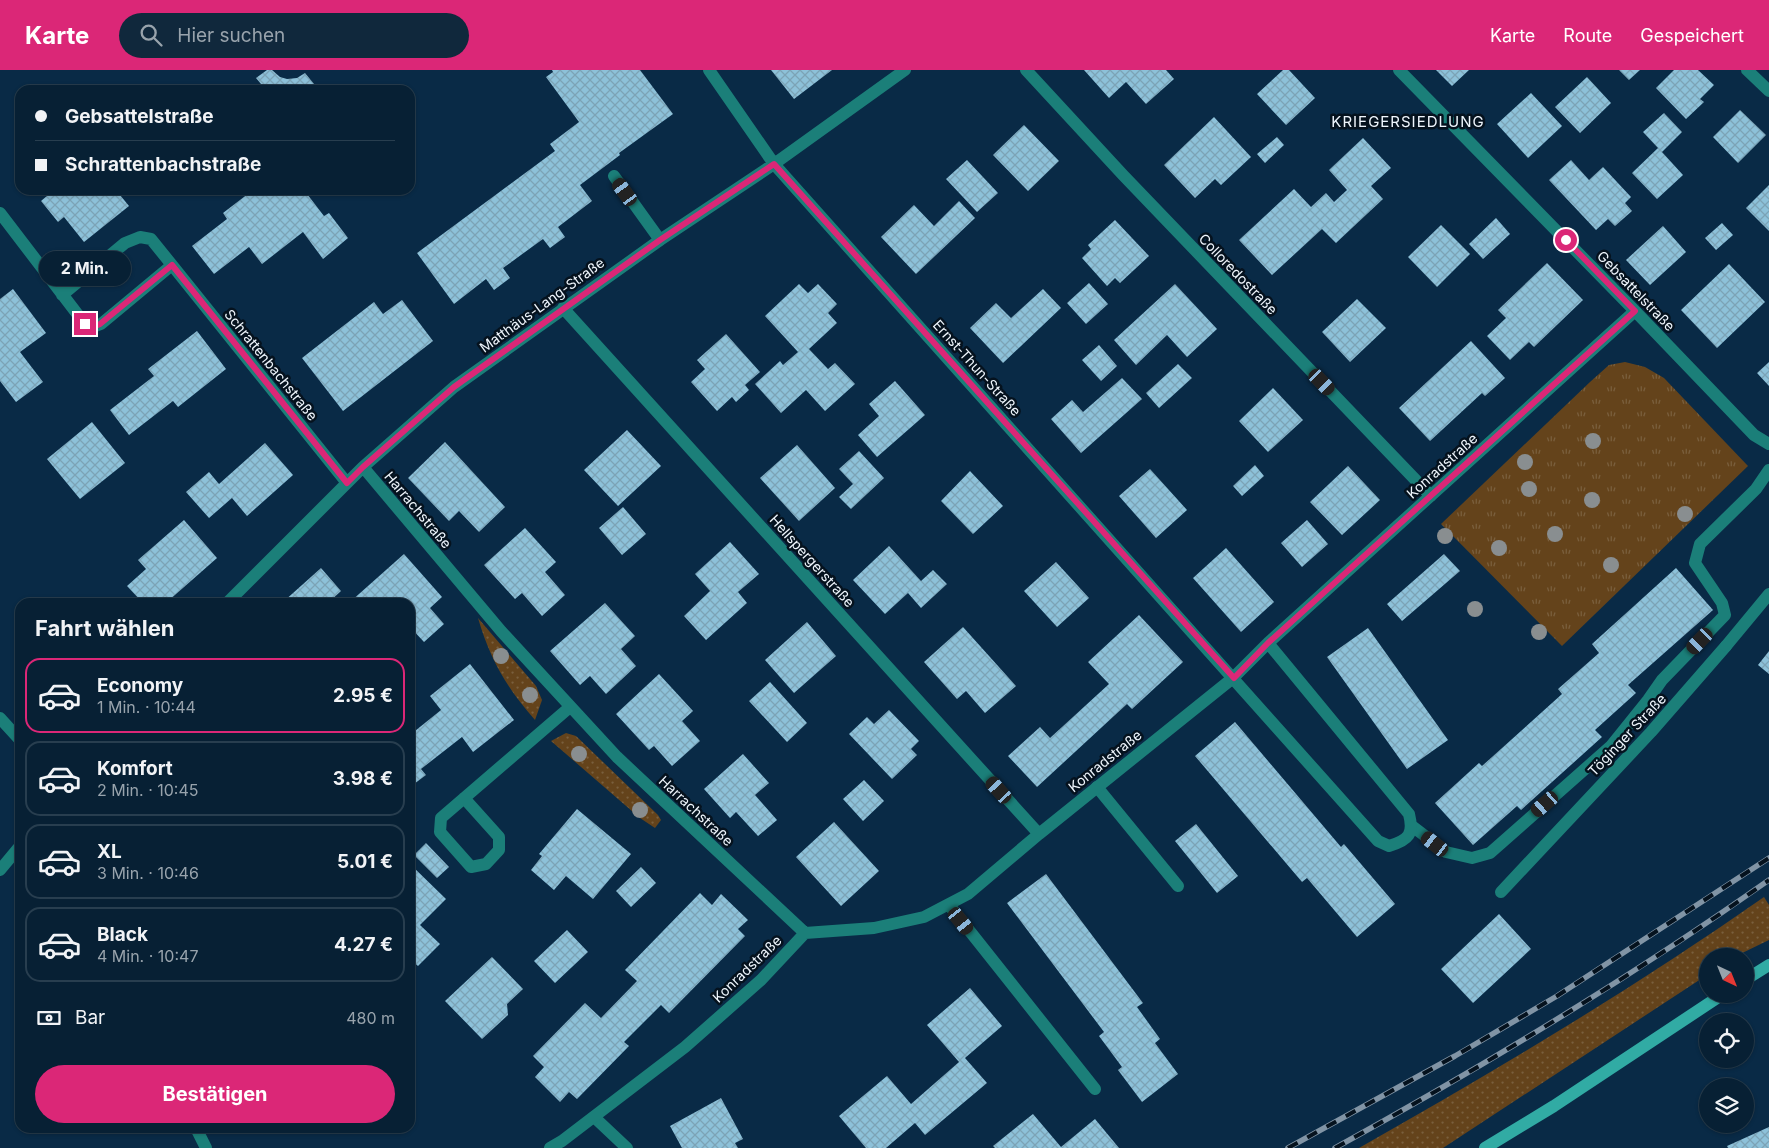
<!DOCTYPE html>
<html lang="de">
<head>
<meta charset="utf-8">
<style>
  :root { --surface:#072034; --page:#10283c; --text:#f1f3f6; --muted:#98a3ac; --line:#283e4f; --accent:#db2777 }
  body { margin:0; font-family:Inter,sans-serif; background:var(--page); color:var(--text); height:100vh; display:flex; flex-direction:column; font-size:19px; white-space:nowrap }
  * { box-sizing:border-box; margin:0 }
  p { font-size:16px; color:var(--muted) }
  .icon { flex:none; width:28px; height:28px; fill:none; stroke:currentColor; stroke-width:2; stroke-linecap:round; stroke-linejoin:round }
  .map { position:relative; flex:1; overflow:hidden }
  .drawer { position:absolute; left:15px; top:528px; width:400px; height:535px; display:flex; flex-direction:column; background:var(--surface); border-radius:15px; box-shadow:0 1px 4px #0004,0 0 0 1px var(--line) }
  .drawer>* { flex:none }
  .banner { position:absolute; left:15px; top:15px; width:400px; height:110px; border-radius:15px; box-shadow:0 1px 4px #0004,0 0 0 1px var(--line); display:grid; align-content:center; height:110px; padding:0 20px; background:var(--surface) }
  .needle { width:32px; rotate:137deg }
  .controls { position:absolute; left:1699px; top:878px; display:grid; gap:10px }
  .controls a { display:grid; place-items:center; width:55px; height:55px; border-radius:50%; background:var(--surface); box-shadow:0 1px 4px #0004,0 0 0 1px var(--line); font-size:25px }
  .end { position:absolute; width:22px; height:22px; margin:-11px; border:6px solid #db2777; background:#fff; box-shadow:0 0 0 2px #fff }
  .from { border-radius:50% }
  .bubble { position:absolute; height:35px; border-radius:18px; background:var(--surface); box-shadow:0 1px 4px #0004,0 0 0 1px var(--line); font-size:16px; font-weight:700; line-height:35px; text-align:center }
  .car { position:absolute; width:15px; height:30px; margin:-15px -8px; border-radius:6px; box-shadow:0 0 4px 1px #0007; background:linear-gradient(#222 24%,#8ab4d8 0 40%,#222 0 76%,#8ab4d8 0 86%,#222 0) }
  .banner b { display:flex; align-items:center; gap:18px; height:48px; font-size:19px }
  .banner b+b { border-top:1px solid var(--line) }
  .banner i { width:12px; height:12px; background:var(--text) }
  ul { padding:0; list-style:none }
  li { display:flex; align-items:center; gap:15px; height:75px; margin:0 10px 8px; padding:0 10px; border:2px solid var(--line); border-radius:15px }
  li div { flex:1 }
  li b { display:block; font-size:19px }
  li em { font-style:normal; font-weight:700 }
  li.on { border-color:var(--accent) }
  li>.icon { width:45px; height:45px; stroke-width:1.5 }
  h2 { padding:0 20px; font-size:22px; line-height:60px }
  .pay { display:flex; align-items:center; gap:12px; height:55px; padding:0 20px; font-size:19px }
  .pay p { margin-inline-start:auto }
  .button { display:flex; gap:10px; margin-top:auto; padding:10px 20px }
  .button a { flex:1; height:58px; border-radius:30px; background:var(--accent); color:#fff; font-size:20px; font-weight:700; line-height:58px; text-align:center }
  header { display:flex; align-items:center; gap:30px; box-sizing:border-box; height:70px; padding:0 25px; background:var(--accent); color:#fff }
  header strong { font-size:24px }
  nav { display:flex; gap:28px; margin-inline-start:auto; font-size:18px }
  .search { width:350px; height:45px; background:var(--page); display:flex; align-items:center; gap:12px; box-sizing:border-box; padding:0 18px; border-radius:28px; color:var(--muted); font-size:19px }
  .map>svg:first-child { display:block }
  .grass { fill:url(#grass-dots) }
  .park { fill:url(#park-tufts) }
  .building { fill:url(#building-cross-hatch) }
  .lines { fill:none; stroke-linecap:round; stroke-linejoin:round }
  .lane { stroke:#1b7f79; stroke-width:12 }
  .street { stroke:#1b7f79; stroke-width:12 }
  .secondary { stroke:#31aba4; stroke-width:12 }
  .rail-casing { stroke:#8194a5; stroke-width:5.5 }
  .rail { stroke:#05121e; stroke-width:4; stroke-dasharray:11; stroke-linecap:butt }
  .tree { fill:#898e90 }
  .route { stroke:#db2777; stroke-width:6 }
  .labels { text-anchor:middle; stroke-width:5; stroke-linejoin:round; paint-order:stroke }
  .street-label { font-size:14px; fill:#eff6fd; stroke:#05121e }
  .neighbourhood-label { font-size:15px; letter-spacing:1px; fill:#eff6fd; stroke:#05121e }
</style>
</head>
<body>
<header>
<strong>Karte</strong>
<div class="search"><svg class="icon" aria-label="search" viewBox="0 0 24 24"><circle cx="10" cy="10" r="6"/><path d="M15 15l6 6"/></svg>Hier suchen</div>
<nav><a>Karte</a><a>Route</a><a>Gespeichert</a></nav>
</header>
<div class="map">
<svg width="1769" height="1078" viewBox="0 0 1769 1078">
  <defs>
    <pattern id="grass-dots" width="8" height="8" patternUnits="userSpaceOnUse" patternTransform="scale(1.25)"><rect width="8" height="8" fill="#64431b"/><path d="M2 2h.1M6 6h.1" fill="none" stroke="#7a5f3d" stroke-width="1.8" stroke-linecap="round"/></pattern>
    <pattern id="park-tufts" width="24" height="20" patternUnits="userSpaceOnUse" patternTransform="scale(1.25)"><rect width="24" height="20" fill="#64431b"/><path d="M3 7l-1-3M5 7V3M7 7l1-3M15 17l-1-3M17 17v-4M19 17l1-3" fill="none" stroke="#7a5f3d"/></pattern>
    <pattern id="building-cross-hatch" width="8" height="8" patternUnits="userSpaceOnUse" patternTransform="scale(1.25)"><rect width="8" height="8" fill="#8dc1d9"/><path d="M0 0l8 8M0 8l8-8" fill="none" stroke="#7ca3b6"/></pattern>
  </defs>
  <rect width="100%" height="100%" fill="#092a46"/>
  <path class="grass" d="M 478,548 L 536,616 L 542,630 L 535,650 C 506,617 490,589 478,548 Z
    M 566,663 L 576,666 L 658,745 L 661,750 L 655,758 L 640,748 L 551,671 Z
    M 1764,827 L 1769,835 L 1769,870 L 1736,886 L 1708,886 L 1707,905 L 1443,1078 L 1359,1078 C 1497,1000 1634,918 1764,827 Z"/>
  <path class="park" d="M 1625,292 L 1645,297 L 1664,308 L 1748,396 L 1562,576 L 1441,454 L 1590,312 L 1609,295 Z"/>
  <path class="building" d="M 267,0 L 272,0 L 280,7 L 287,9 L 297,8 L 305,3 L 319,20 L 266,20 L 256,8 Z
    M 552,0 L 640,0 L 673,44 L 619,83 L 620,85 L 580,115 L 592,131 L 558,157 L 565,167 L 550,178 L 543,169 L 503,198 L 510,208 L 494,220 L 486,209 L 454,234 L 417,183 L 555,81 L 550,74 L 579,52 L 546,7 L 553,2 Z
    M 771,0 L 832,0 L 794,29 Z
    M 1084,0 L 1166,0 L 1174,9 L 1146,34 L 1126,12 L 1109,28 Z
    M 1283,0 L 1289,0 L 1315,28 L 1286,55 L 1257,24 Z
    M 1436,0 L 1469,0 L 1452,16 Z
    M 1619,0 L 1640,0 L 1629,10 Z
    M 1674,0 L 1698,0 L 1714,15 L 1700,29 L 1704,32 L 1686,49 L 1656,18 Z
    M 1587,7 L 1611,33 L 1580,63 L 1555,37 Z
    M 1531,23 L 1562,56 L 1528,88 L 1497,54 Z
    M 1740,40 L 1766,65 L 1738,93 L 1713,67 Z
    M 1664,43 L 1682,62 L 1662,82 L 1683,105 L 1657,129 L 1632,103 L 1658,78 L 1643,62 Z
    M 1214,47 L 1251,87 L 1221,115 L 1215,109 L 1195,128 L 1164,95 Z
    M 1024,55 L 1059,91 L 1028,121 L 993,85 Z
    M 1277,67 L 1284,75 L 1265,93 L 1257,84 Z
    M 1363,68 L 1391,98 L 1371,116 L 1383,129 L 1336,173 L 1322,159 L 1272,205 L 1239,170 L 1294,119 L 1311,137 L 1326,123 L 1334,132 L 1347,120 L 1329,100 Z
    M 967,90 L 998,123 L 977,142 L 946,109 Z
    M 1571,90 L 1589,110 L 1603,97 L 1631,127 L 1625,133 L 1632,141 L 1615,156 L 1608,149 L 1596,160 L 1549,110 Z
    M 1769,115 L 1769,161 L 1746,138 Z
    M 54,120 L 127,120 L 120,125 L 129,136 L 84,172 L 64,147 L 58,152 L 41,131 Z
    M 253,120 L 304,120 L 324,146 L 329,143 L 348,168 L 323,189 L 303,162 L 262,194 L 249,177 L 214,204 L 192,176 L 227,149 L 223,143 Z
    M 959,131 L 975,148 L 916,204 L 881,167 L 914,135 L 934,156 Z
    M 1496,148 L 1510,164 L 1483,189 L 1469,174 Z
    M 1115,150 L 1149,186 L 1120,213 L 1115,208 L 1107,216 L 1082,188 L 1091,179 L 1088,175 Z
    M 1722,153 L 1733,165 L 1716,180 L 1705,168 Z
    M 1441,155 L 1470,184 L 1437,217 L 1408,187 Z
    M 1663,156 L 1686,182 L 1650,215 L 1626,190 Z
    M 1547,193 L 1583,230 L 1534,277 L 1529,272 L 1510,290 L 1487,266 L 1506,248 L 1498,240 Z
    M 1729,194 L 1765,232 L 1717,278 L 1681,240 Z
    M 1089,213 L 1108,234 L 1086,254 L 1067,233 Z
    M 799,214 L 808,223 L 818,214 L 837,234 L 828,243 L 837,253 L 809,279 L 828,299 L 835,293 L 855,314 L 825,341 L 806,320 L 781,343 L 755,314 L 780,291 L 783,295 L 798,282 L 765,246 Z
    M 1175,214 L 1217,259 L 1187,287 L 1167,265 L 1136,295 L 1114,270 Z
    M 13,219 L 46,263 L 20,282 L 43,312 L 16,332 L 0,311 L 0,229 Z
    M 1043,219 L 1061,238 L 1003,293 L 970,258 L 996,233 L 1011,248 Z
    M 1357,229 L 1386,258 L 1350,292 L 1322,262 Z
    M 402,230 L 433,271 L 343,341 L 302,288 L 374,232 L 383,244 Z
    M 197,261 L 226,299 L 178,337 L 173,331 L 129,365 L 110,340 L 154,306 L 148,299 Z
    M 726,264 L 760,302 L 745,315 L 749,320 L 736,332 L 732,327 L 717,341 L 691,312 L 705,299 L 697,290 Z
    M 1471,271 L 1505,308 L 1485,326 L 1482,323 L 1430,371 L 1399,338 Z
    M 1099,275 L 1117,296 L 1101,311 L 1082,290 Z
    M 1769,292 L 1769,316 L 1757,303 Z
    M 1178,294 L 1192,308 L 1159,338 L 1146,323 Z
    M 1122,308 L 1142,329 L 1081,383 L 1051,349 L 1072,330 L 1083,342 Z
    M 895,311 L 925,345 L 877,387 L 858,365 L 879,346 L 869,334 Z
    M 1273,318 L 1303,350 L 1268,382 L 1239,351 Z
    M 92,352 L 125,393 L 80,429 L 47,389 Z
    M 627,360 L 661,396 L 618,436 L 584,400 Z
    M 445,372 L 505,437 L 479,462 L 459,441 L 449,451 L 408,408 Z
    M 265,373 L 293,405 L 247,446 L 232,428 L 209,448 L 186,422 L 209,402 L 219,414 Z
    M 797,375 L 835,418 L 799,451 L 760,408 Z
    M 859,381 L 884,408 L 851,439 L 839,427 L 853,414 L 839,399 Z
    M 1255,395 L 1264,406 L 1242,426 L 1233,416 Z
    M 1348,396 L 1380,430 L 1342,465 L 1310,432 Z
    M 1150,399 L 1187,440 L 1156,468 L 1119,426 Z
    M 970,401 L 1003,436 L 973,464 L 941,431 Z
    M 623,437 L 646,464 L 622,485 L 599,458 Z
    M 184,450 L 217,488 L 167,532 L 142,532 L 127,516 L 146,499 L 138,490 Z
    M 1307,450 L 1328,474 L 1302,497 L 1281,473 Z
    M 525,458 L 556,492 L 545,502 L 565,525 L 542,546 L 522,523 L 515,529 L 484,495 Z
    M 730,472 L 759,504 L 738,522 L 747,533 L 706,570 L 684,546 L 710,521 L 695,504 Z
    M 889,476 L 921,511 L 933,500 L 947,514 L 921,538 L 908,523 L 885,544 L 853,510 Z
    M 1226,478 L 1274,532 L 1241,562 L 1193,508 Z
    M 404,484 L 442,527 L 430,538 L 444,554 L 424,572 L 410,557 L 410,532 L 350,532 Z
    M 1444,484 L 1460,501 L 1402,551 L 1387,534 Z
    M 1056,492 L 1089,528 L 1057,557 L 1024,521 Z
    M 321,498 L 341,521 L 329,532 L 283,532 Z
    M 1676,498 L 1713,540 L 1628,615 L 1636,623 L 1595,660 L 1602,667 L 1521,740 L 1517,736 L 1473,775 L 1435,733 L 1479,693 L 1482,696 L 1562,624 L 1558,619 L 1599,583 L 1592,574 Z
    M 605,533 L 635,566 L 621,579 L 636,596 L 606,624 L 590,606 L 580,615 L 550,581 Z
    M 1139,545 L 1183,592 L 1132,639 L 1127,634 L 1037,717 L 1008,686 L 1040,657 L 1050,668 L 1109,614 L 1088,592 Z
    M 807,552 L 836,586 L 794,623 L 765,590 Z
    M 963,557 L 1016,616 L 985,643 L 966,621 L 957,629 L 924,592 Z
    M 1368,558 L 1448,670 L 1407,699 L 1327,587 Z
    M 1769,581 L 1769,604 L 1758,595 Z
    M 470,594 L 514,650 L 473,682 L 462,667 L 421,699 L 426,705 L 410,717 L 410,665 L 441,640 L 430,626 Z
    M 659,604 L 693,641 L 682,651 L 700,671 L 672,696 L 654,676 L 649,680 L 616,644 Z
    M 770,612 L 807,653 L 787,672 L 749,631 Z
    M 889,640 L 919,671 L 911,679 L 917,685 L 892,709 L 849,664 L 867,647 L 874,654 Z
    M 1235,652 L 1341,777 L 1344,774 L 1395,834 L 1357,867 L 1307,808 L 1302,812 L 1195,686 Z
    M 743,684 L 769,713 L 755,725 L 777,750 L 758,766 L 736,742 L 730,748 L 704,719 Z
    M 864,710 L 884,731 L 863,751 L 843,729 Z
    M 577,739 L 631,784 L 593,829 L 566,806 L 554,820 L 531,800 L 542,786 L 539,784 Z
    M 834,752 L 879,801 L 841,836 L 796,787 Z
    M 1196,754 L 1238,806 L 1217,823 L 1175,771 Z
    M 426,773 L 449,797 L 437,808 L 414,785 Z
    M 410,794 L 446,829 L 420,855 L 440,874 L 418,896 L 410,889 Z
    M 641,797 L 656,813 L 631,837 L 616,821 Z
    M 1046,804 L 1143,933 L 1137,937 L 1160,969 L 1155,973 L 1178,1004 L 1142,1032 L 1118,1000 L 1122,997 L 1099,966 L 1104,962 L 1007,833 Z
    M 700,823 L 712,835 L 721,824 L 748,850 L 738,859 L 745,866 L 669,943 L 661,935 L 624,972 L 629,976 L 577,1029 L 569,1022 L 560,1032 L 535,1007 L 544,997 L 533,986 L 585,933 L 601,948 L 637,911 L 625,900 Z
    M 1499,844 L 1531,879 L 1473,933 L 1441,899 Z
    M 567,860 L 588,882 L 555,913 L 534,891 Z
    M 492,887 L 523,919 L 507,934 L 508,945 L 482,969 L 445,931 Z
    M 970,918 L 1002,956 L 965,988 L 987,1013 L 925,1065 L 915,1053 L 886,1078 L 866,1078 L 839,1046 L 887,1006 L 911,1034 L 959,992 L 927,955 Z
    M 721,1028 L 743,1069 L 735,1073 L 738,1078 L 682,1078 L 670,1056 Z
    M 1033,1044 L 1061,1077 L 1095,1049 L 1119,1078 L 995,1078 L 993,1076 Z
    M 1769,1057 L 1769,1078 L 1728,1078 L 1727,1076 Z"/>
  <g class="lines">
    <path class="lane" d="M 614,106 L 660,170
      M 1097,717 L 1178,816
      M 1412,756 L 1446,782 L 1472,788 L 1490,783 L 1611,676 L 1648,630 L 1662,610 L 1725,545 L 1722,533 L 1695,493 L 1700,474 L 1756,419 L 1769,400
      M 1501,822 L 1651,662 L 1726,576
      M 594,1047 L 627,1078"/>
    <path class="street" d="M 709,0 L 774,94 L 1378,771 L 1389,776 C 1409,770 1414,764 1409,744 L 1268,573
      M 1026,0 L 1123,105 L 1431,426
      M 1399,0 L 1635,241 L 1754,365 L 1769,374
      M 1747,0 L 1769,21
      M 0,143 L 85,254 L 93,257 L 101,254 L 172,195 L 151,169 L 140,167 L 125,173 L 62,225
      M 172,195 L 347,413
      M 563,238 L 1039,764
      M 363,397 L 501,561 L 617,687 L 805,863
      M 228,532 L 363,397 L 454,317 L 660,170 L 774,94 L 905,0
      M 1726,576 L 1769,524
      M 0,648 L 20,670
      M 464,728 L 499,767 L 499,780 L 486,794 L 471,797 L 440,762 L 441,748 L 570,637
      M 0,800 L 20,776
      M 949,835 L 1095,1019
      M 196,1058 L 206,1078
      M 550,1078 L 562,1071 L 685,977 L 761,910 L 805,863 L 874,858 L 924,847 L 968,824 L 1039,764 L 1233,608 L 1268,573 L 1635,241"/>
    <path class="secondary" d="M 1745,910 L 1769,895
      M 1485,1078 L 1554,1036 L 1723,924"/>
    <g class="rail-casing">
      <path id="rail" d="M 1288,1078 L 1455,986 L 1557,926 L 1769,788
        M 1335,1078 C 1484,996 1630,908 1769,810"/>
    </g>
    <use href="#rail" class="rail"/>
  </g>
  <g class="tree">
    <circle cx="1593" cy="371" r="8"/>
    <circle cx="1525" cy="392" r="8"/>
    <circle cx="1529" cy="419" r="8"/>
    <circle cx="1592" cy="430" r="8"/>
    <circle cx="1685" cy="444" r="8"/>
    <circle cx="1555" cy="464" r="8"/>
    <circle cx="1445" cy="466" r="8"/>
    <circle cx="1499" cy="478" r="8"/>
    <circle cx="1611" cy="495" r="8"/>
    <circle cx="1475" cy="539" r="8"/>
    <circle cx="1539" cy="562" r="8"/>
    <circle cx="501" cy="586" r="8"/>
    <circle cx="530" cy="625" r="8"/>
    <circle cx="579" cy="684" r="8"/>
    <circle cx="640" cy="740" r="8"/>
  </g>
  <g class="lines">
    <path class="route" d="M 85,254 L 93,257 L 100,254 L 172,195 L 347,413 L 363,397 L 454,317 L 660,170 L 774,94 L 1234,608 L 1268,573 L 1635,241 L 1566,170"/>
  </g>
  <g class="labels">
    <g class="street-label">
      <text transform="translate(1238 204) rotate(46)" y="5">Colloredostraße</text>
      <text transform="translate(1636 221) rotate(46)" y="5">Gebsattelstraße</text>
      <text transform="translate(542 235) rotate(-36)" y="5">Matthäus-Lang-Straße</text>
      <text transform="translate(271 295) rotate(51)" y="5">Schrattenbachstraße</text>
      <text transform="translate(977 298) rotate(48)" y="5">Ernst-Thun-Straße</text>
      <text transform="translate(1442 396) rotate(-42)" y="5">Konradstraße</text>
      <text transform="translate(418 440) rotate(50)" y="5">Harrachstraße</text>
      <text transform="translate(812 491) rotate(48)" y="5">Hellspergerstraße</text>
      <text transform="translate(1627 665) rotate(-47)" y="5">Töginger Straße</text>
      <text transform="translate(1105 691) rotate(-39)" y="5">Konradstraße</text>
      <text transform="translate(696 741) rotate(43)" y="5">Harrachstraße</text>
      <text transform="translate(747 899) rotate(-44)" y="5">Konradstraße</text>
    </g>
    <g class="neighbourhood-label">
      <text x="1408" y="57">KRIEGERSIEDLUNG</text>
    </g>
  </g>
</svg>
<div class="controls">
<a><svg class="needle" viewBox="-14 -14 28 28"><path d="M0-13l5 13h-10z" fill="#e53935"/><path d="M0 13l5-13h-10z" fill="#98a3ac"/></svg></a>
<a><svg class="icon" aria-label="locate" viewBox="0 0 24 24"><circle cx="12" cy="12" r="6"/><path d="M12 2v4M12 18v4M2 12h4M18 12h4"/></svg></a>
<a><svg class="icon" aria-label="layers" viewBox="0 0 24 24"><path d="M12 4l9 5-9 5-9-5zM3 14l9 5 9-5"/></svg></a>
</div>
<i class="end from" style="left:1566px;top:170px"></i>
<i class="end" style="left:85px;top:254px"></i>
<div class="bubble" style="left:39px;top:181px;width:92px">2 Min.</div>
<i class="car" style="left:625px;top:122px;rotate:324deg"></i>
<i class="car" style="left:1322px;top:312px;rotate:136deg"></i>
<i class="car" style="left:1700px;top:571px;rotate:224deg"></i>
<i class="car" style="left:999px;top:720px;rotate:318deg"></i>
<i class="car" style="left:1545px;top:734px;rotate:229deg"></i>
<i class="car" style="left:1435px;top:774px;rotate:308deg"></i>
<i class="car" style="left:961px;top:851px;rotate:141deg"></i>
<div class="banner">
<b><i class="from"></i>Gebsattelstraße</b>
<b><i></i>Schrattenbachstraße</b>
</div>
<section class="drawer">
<h2>Fahrt wählen</h2>
<ul>
<li class="on"><svg class="icon" aria-label="car" viewBox="0 0 24 24"><path d="M5 17H2v-5l4-1 3-4h7l3 4 3 1v5h-3M9 17h6M6 11h13"/><circle cx="7" cy="17" r="2"/><circle cx="17" cy="17" r="2"/></svg><div><b>Economy</b><p>1 Min. · 10:44</p></div><em>2.95 €</em></li>
<li><svg class="icon" aria-label="car" viewBox="0 0 24 24"><path d="M5 17H2v-5l4-1 3-4h7l3 4 3 1v5h-3M9 17h6M6 11h13"/><circle cx="7" cy="17" r="2"/><circle cx="17" cy="17" r="2"/></svg><div><b>Komfort</b><p>2 Min. · 10:45</p></div><em>3.98 €</em></li>
<li><svg class="icon" aria-label="car" viewBox="0 0 24 24"><path d="M5 17H2v-5l4-1 3-4h7l3 4 3 1v5h-3M9 17h6M6 11h13"/><circle cx="7" cy="17" r="2"/><circle cx="17" cy="17" r="2"/></svg><div><b>XL</b><p>3 Min. · 10:46</p></div><em>5.01 €</em></li>
<li><svg class="icon" aria-label="car" viewBox="0 0 24 24"><path d="M5 17H2v-5l4-1 3-4h7l3 4 3 1v5h-3M9 17h6M6 11h13"/><circle cx="7" cy="17" r="2"/><circle cx="17" cy="17" r="2"/></svg><div><b>Black</b><p>4 Min. · 10:47</p></div><em>4.27 €</em></li>
</ul>
<div class="pay"><svg class="icon" aria-label="cash" viewBox="0 0 24 24"><path d="M3 7h18v10H3z"/><circle cx="12" cy="12" r="2"/></svg>Bar<p>480 m</p></div>
<div class="button"><a>Bestätigen</a></div>
</section>
</div>
</body>
</html>
